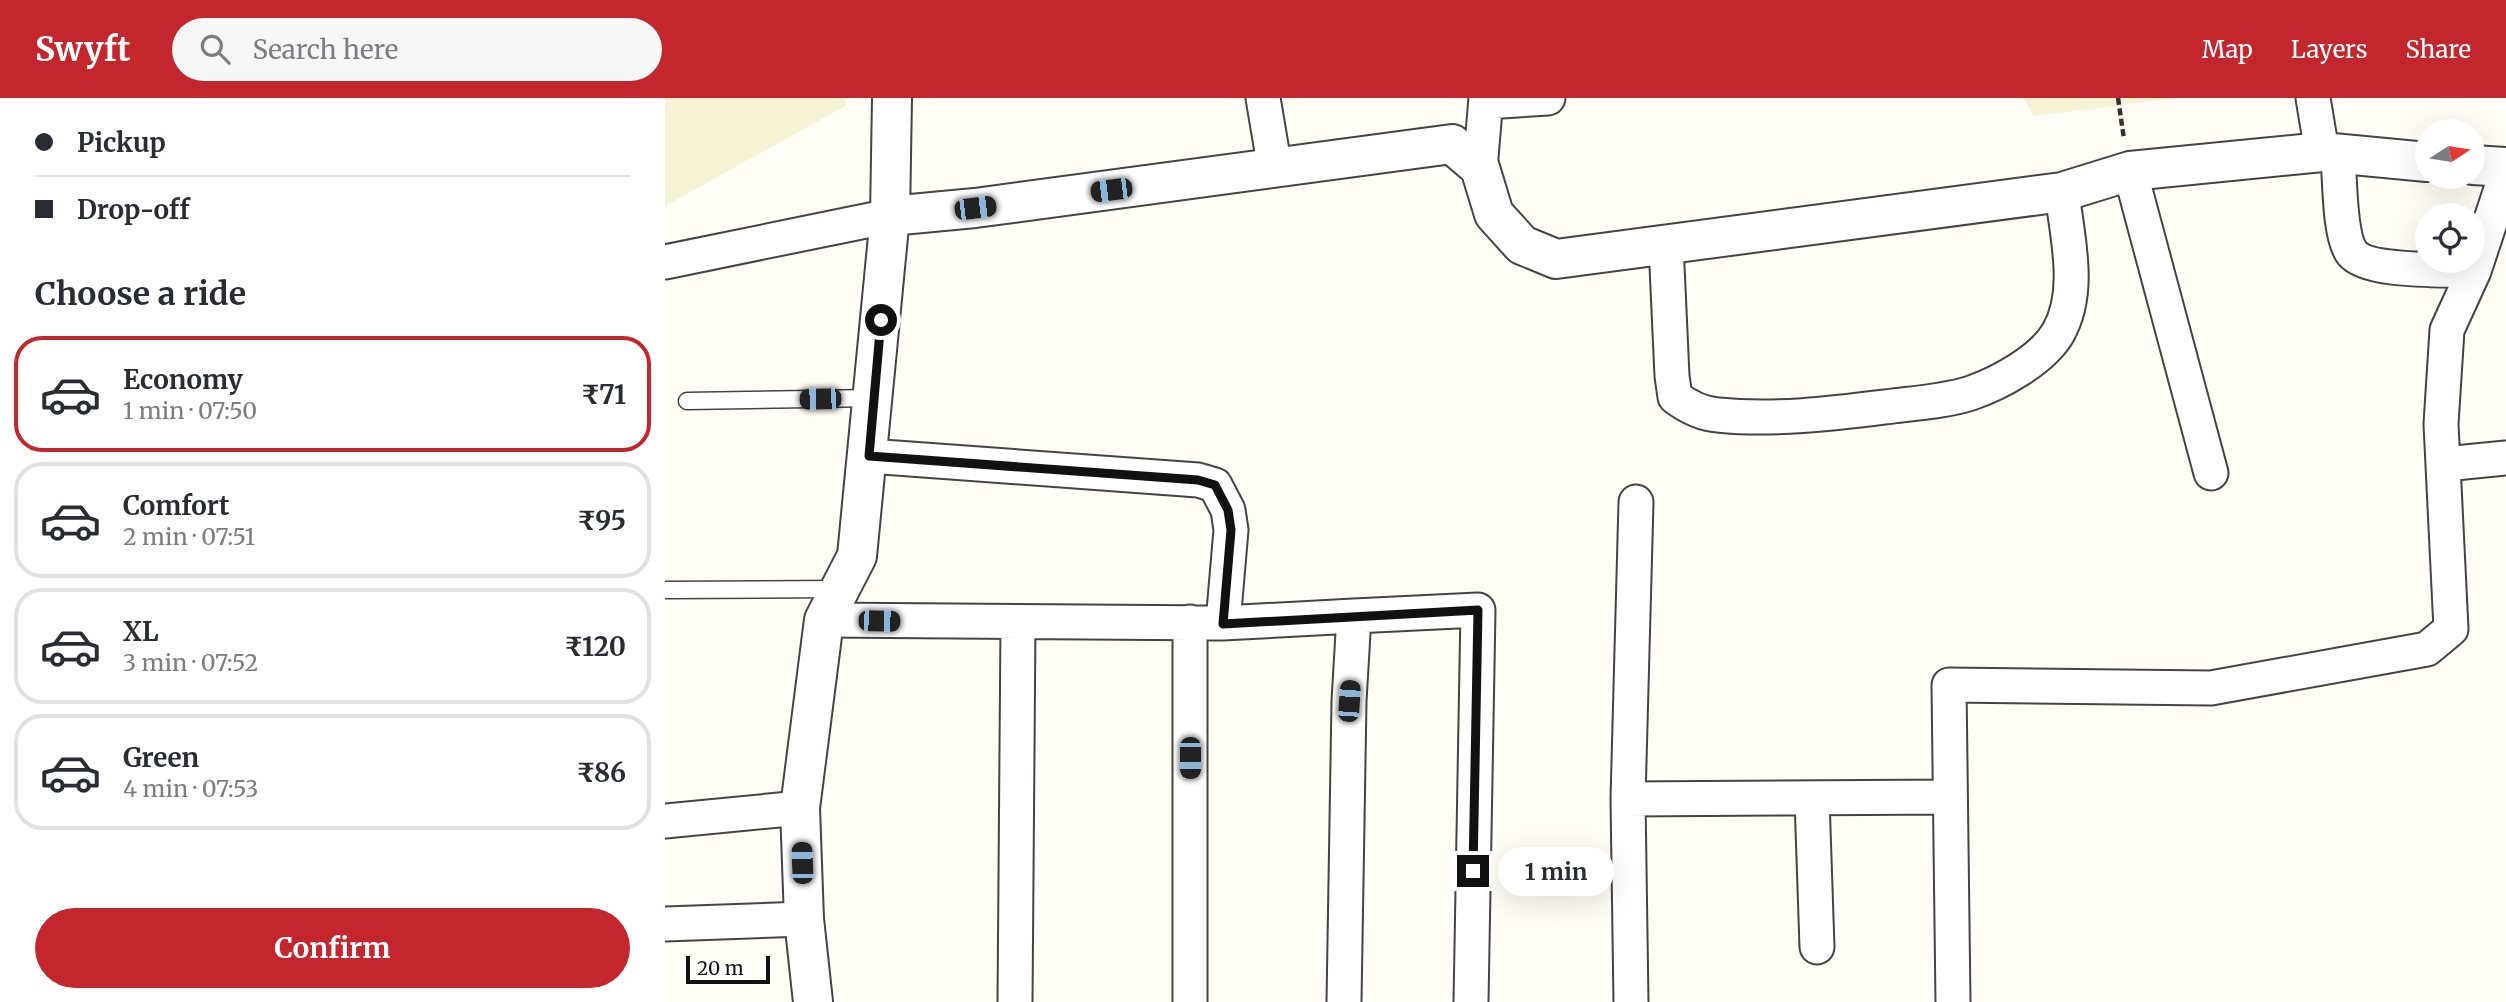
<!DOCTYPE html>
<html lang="en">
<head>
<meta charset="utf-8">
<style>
  :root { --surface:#fff; --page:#f7f7f7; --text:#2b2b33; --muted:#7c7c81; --line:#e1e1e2; --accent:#c4262e }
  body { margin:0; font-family:Merriweather,serif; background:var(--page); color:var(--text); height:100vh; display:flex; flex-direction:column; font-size:26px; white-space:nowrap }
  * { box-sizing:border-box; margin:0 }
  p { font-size:23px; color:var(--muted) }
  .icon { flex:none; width:38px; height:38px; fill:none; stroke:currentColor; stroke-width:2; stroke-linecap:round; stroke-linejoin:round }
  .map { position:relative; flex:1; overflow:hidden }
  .panel { display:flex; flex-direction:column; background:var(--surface); width:665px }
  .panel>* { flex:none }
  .top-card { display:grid; align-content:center; height:154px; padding:0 35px; background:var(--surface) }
  .needle { width:46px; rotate:78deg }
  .tools { position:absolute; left:1750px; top:21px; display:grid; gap:14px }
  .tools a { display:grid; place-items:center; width:70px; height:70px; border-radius:50%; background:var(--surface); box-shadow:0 7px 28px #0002; font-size:35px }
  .scale { position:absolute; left:21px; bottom:18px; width:84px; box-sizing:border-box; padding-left:7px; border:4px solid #111; border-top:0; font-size:19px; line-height:24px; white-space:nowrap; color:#111; -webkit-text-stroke:5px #fff; paint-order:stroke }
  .end { position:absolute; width:32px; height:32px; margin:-16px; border:9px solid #111; background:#fff; box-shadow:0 0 0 4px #fff }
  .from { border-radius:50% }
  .bubble { position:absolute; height:49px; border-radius:24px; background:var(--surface); box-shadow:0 7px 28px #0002; font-size:23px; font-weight:700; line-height:49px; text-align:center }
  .car { position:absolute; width:21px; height:42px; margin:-21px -10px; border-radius:9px; box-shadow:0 0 5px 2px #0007; background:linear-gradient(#222 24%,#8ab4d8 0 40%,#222 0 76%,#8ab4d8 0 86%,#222 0) }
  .top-card b { display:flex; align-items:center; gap:24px; height:66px; font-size:26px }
  .top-card b+b { border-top:2px solid var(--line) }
  .top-card i { width:18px; height:18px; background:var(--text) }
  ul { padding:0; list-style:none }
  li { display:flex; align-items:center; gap:21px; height:116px; margin:0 14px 10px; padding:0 21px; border:4px solid var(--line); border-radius:28px }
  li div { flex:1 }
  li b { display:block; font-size:26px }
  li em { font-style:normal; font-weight:700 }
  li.selected { border-color:var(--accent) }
  li>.icon { width:63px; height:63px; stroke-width:1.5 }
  h2 { padding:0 35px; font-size:32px; line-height:84px }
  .cta { display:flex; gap:14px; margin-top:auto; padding:14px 35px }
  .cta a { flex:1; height:80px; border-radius:42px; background:var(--accent); color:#fff; font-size:28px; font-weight:700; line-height:80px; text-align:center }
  header { display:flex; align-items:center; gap:42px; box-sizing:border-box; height:98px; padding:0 35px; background:var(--accent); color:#fff }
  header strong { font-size:33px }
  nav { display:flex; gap:38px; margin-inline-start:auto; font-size:24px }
  .search { width:490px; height:63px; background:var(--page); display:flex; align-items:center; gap:18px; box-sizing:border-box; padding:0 24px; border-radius:38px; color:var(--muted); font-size:26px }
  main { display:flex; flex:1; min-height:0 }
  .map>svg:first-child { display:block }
  .farmland { fill:#f6f3d4 }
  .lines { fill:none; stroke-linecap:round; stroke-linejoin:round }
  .service-casing { stroke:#444; stroke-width:19 }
  .minor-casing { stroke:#444; stroke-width:37 }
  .tertiary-casing { stroke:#444; stroke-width:42 }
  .path { stroke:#333; stroke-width:4.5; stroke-dasharray:7 3.5; stroke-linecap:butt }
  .service { stroke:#fff; stroke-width:16 }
  .minor { stroke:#fff; stroke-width:33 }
  .tertiary { stroke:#fff; stroke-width:38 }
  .route { stroke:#111; stroke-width:9 }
</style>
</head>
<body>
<header>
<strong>Swyft</strong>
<div class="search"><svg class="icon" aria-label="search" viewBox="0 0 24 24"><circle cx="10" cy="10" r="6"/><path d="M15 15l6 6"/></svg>Search here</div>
<nav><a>Map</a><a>Layers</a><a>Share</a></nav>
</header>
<main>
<section class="panel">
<div class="top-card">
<b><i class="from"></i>Pickup</b>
<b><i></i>Drop-off</b>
</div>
<h2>Choose a ride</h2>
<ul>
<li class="selected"><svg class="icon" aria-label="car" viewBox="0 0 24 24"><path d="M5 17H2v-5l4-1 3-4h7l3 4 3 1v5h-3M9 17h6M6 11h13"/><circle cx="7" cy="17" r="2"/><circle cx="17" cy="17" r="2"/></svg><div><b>Economy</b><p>1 min · 07:50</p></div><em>₹71</em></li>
<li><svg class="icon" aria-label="car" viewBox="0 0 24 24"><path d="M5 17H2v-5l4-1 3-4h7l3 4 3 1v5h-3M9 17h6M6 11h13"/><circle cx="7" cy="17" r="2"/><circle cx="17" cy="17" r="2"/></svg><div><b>Comfort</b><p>2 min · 07:51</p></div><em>₹95</em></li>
<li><svg class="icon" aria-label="car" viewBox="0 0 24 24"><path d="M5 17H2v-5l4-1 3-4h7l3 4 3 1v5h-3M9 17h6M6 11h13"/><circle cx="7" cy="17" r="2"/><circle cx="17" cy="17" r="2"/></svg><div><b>XL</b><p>3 min · 07:52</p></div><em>₹120</em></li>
<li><svg class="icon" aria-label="car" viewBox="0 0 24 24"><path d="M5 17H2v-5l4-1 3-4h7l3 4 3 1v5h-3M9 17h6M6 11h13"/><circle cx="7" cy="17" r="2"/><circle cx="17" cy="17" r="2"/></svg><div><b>Green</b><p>4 min · 07:53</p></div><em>₹86</em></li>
</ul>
<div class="cta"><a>Confirm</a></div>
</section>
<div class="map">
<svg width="1841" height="904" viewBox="0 0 1841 904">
  <rect width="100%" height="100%" fill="#fffdf5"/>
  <path class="farmland" d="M 0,0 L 179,0 L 182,7 L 0,108 Z
    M 1358,0 L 1511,0 L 1369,18 Z"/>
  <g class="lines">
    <g class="service-casing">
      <path id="service" d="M 22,303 L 209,300
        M 0,492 L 172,491"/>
    </g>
    <g class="minor-casing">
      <path id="minor" d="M 598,0 L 610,71
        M 1648,0 L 1657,54
        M 821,4 L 883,0
        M 1673,58 C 1675,81 1674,138 1687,155 C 1703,175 1783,171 1809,173
        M 815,71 L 821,0
        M 1465,73 L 1546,375
        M 1001,146 L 1007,278 L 1010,299 C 1022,308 1037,316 1053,317 C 1111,323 1171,315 1228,308 C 1253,305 1282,303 1306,295 C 1335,285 1377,262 1393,235 C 1417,193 1402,139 1397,94
        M 0,164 L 225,118
        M 204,358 L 533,382 L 550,387 L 563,412 L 566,432 L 558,525
        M 1780,366 L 1841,360
        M 689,518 L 813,512 L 806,904
        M 159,522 L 558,525 L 689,518 L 684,603 L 679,904
        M 963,701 L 1285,699
        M 1147,701 L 1152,849
        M 0,723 L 135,710
        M 0,826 L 139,821
        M 350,904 L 353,526
        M 525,904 L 525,524
        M 966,904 L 963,701 L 971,404
        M 1288,904 L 1284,587 L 1546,590 L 1762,551 L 1786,531 L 1776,326 L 1782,232 L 1809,173 L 1841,76"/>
    </g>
    <g class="tertiary-casing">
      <path id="tertiary" d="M 1808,67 L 1841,69
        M 225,118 L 310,110 L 787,46 L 815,70 L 829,116 L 857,147 L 891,161 L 1397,94 L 1465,73 L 1657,54 L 1762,64
        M 148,904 L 139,821 L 135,710 L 159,522 L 192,458 L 225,118 L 227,0"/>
    </g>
    <path class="path" d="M 1453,0 L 1459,41"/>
    <use href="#service" class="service"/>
    <use href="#minor" class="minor"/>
    <use href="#tertiary" class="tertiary"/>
  </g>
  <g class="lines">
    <path class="route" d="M 216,222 L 204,358 L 533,382 L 550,387 L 563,412 L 566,432 L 558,526 L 813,512 L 808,773"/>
  </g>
</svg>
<div class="tools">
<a><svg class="needle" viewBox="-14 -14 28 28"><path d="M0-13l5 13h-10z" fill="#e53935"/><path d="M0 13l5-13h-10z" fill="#7c7c81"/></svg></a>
<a><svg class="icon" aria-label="locate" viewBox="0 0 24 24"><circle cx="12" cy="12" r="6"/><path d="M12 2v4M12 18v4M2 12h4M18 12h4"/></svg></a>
</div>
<div class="scale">20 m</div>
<i class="end from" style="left:216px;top:222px"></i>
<i class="end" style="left:808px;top:773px"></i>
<div class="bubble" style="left:833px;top:749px;width:116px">1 min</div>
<i class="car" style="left:446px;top:92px;rotate:263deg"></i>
<i class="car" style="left:310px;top:110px;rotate:83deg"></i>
<i class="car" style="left:155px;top:301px;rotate:269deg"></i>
<i class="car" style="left:214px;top:523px;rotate:91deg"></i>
<i class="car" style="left:684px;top:603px;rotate:4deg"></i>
<i class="car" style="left:525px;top:660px;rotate:180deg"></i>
<i class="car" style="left:137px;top:765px;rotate:358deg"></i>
</div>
</main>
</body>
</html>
